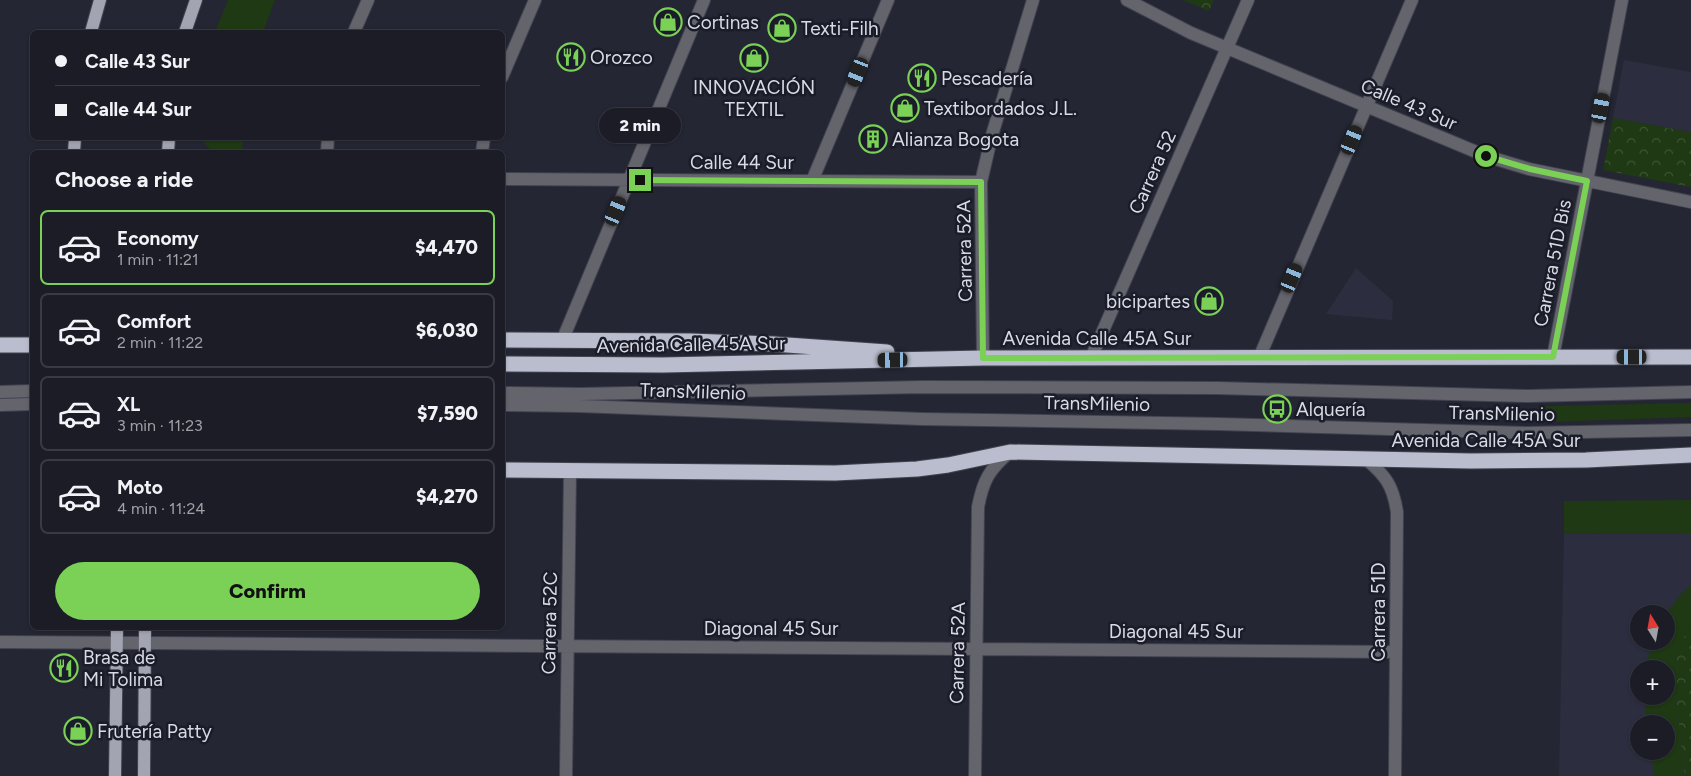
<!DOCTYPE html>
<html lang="en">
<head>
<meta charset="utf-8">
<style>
  :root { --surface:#1b1c26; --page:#282932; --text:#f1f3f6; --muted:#a0a1a7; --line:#393a43; --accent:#7ad156 }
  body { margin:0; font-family:Figtree,sans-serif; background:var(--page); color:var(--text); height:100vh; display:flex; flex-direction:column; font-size:19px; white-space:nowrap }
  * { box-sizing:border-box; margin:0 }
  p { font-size:16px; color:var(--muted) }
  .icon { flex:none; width:28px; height:28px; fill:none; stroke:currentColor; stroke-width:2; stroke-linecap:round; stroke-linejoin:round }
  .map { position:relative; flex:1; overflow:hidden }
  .drawer { position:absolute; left:30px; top:150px; width:475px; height:480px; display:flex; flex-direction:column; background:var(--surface); border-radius:8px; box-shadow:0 1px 4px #0004,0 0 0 1px var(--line) }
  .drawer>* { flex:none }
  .top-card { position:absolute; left:30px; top:30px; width:475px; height:110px; border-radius:8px; box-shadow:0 1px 4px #0004,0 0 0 1px var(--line); display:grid; align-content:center; height:110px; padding:0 25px; background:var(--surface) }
  .needle { width:32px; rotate:349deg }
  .buttons { position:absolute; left:1630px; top:605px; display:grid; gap:10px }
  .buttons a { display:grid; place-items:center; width:45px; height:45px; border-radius:50%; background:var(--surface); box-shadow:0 1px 4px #0004,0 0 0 1px var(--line); font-size:25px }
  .end { position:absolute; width:22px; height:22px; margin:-11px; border:6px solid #7ad156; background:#111; box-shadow:0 0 0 2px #111 }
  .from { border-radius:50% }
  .bubble { position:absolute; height:35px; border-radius:18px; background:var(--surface); box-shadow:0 1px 4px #0004,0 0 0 1px var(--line); font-size:16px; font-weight:800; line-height:35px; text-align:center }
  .car { position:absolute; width:15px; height:30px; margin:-15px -8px; border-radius:6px; box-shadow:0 0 4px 1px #0007; background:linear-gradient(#222 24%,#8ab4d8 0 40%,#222 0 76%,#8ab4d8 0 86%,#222 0) }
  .top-card b { display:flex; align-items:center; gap:18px; height:48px; font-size:19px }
  .top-card b+b { border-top:1px solid var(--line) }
  .top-card i { width:12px; height:12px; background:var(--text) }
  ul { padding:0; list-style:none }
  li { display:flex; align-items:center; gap:15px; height:75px; margin:0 10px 8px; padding:0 15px; border:2px solid var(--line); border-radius:8px }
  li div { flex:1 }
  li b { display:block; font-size:19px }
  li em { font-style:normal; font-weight:800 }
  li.active { border-color:var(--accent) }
  li>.icon { width:45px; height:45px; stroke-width:1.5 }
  h2 { padding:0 25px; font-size:22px; line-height:60px }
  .primary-button { display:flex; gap:10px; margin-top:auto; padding:10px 25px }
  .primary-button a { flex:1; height:58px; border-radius:30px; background:var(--accent); color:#111; font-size:20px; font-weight:800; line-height:58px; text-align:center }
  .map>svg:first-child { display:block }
  .built { fill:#2c2e40; fill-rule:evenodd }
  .grass { fill:#1e3913 }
  .park { fill:url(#park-crowns) }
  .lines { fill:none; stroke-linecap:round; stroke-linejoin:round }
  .minor-casing { stroke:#41434f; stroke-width:14 }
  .major-casing { stroke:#41434f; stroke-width:14 }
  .highway-casing { stroke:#41434f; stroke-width:17 }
  .minor { stroke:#64656c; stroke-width:12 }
  .major { stroke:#a2a4b2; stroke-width:12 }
  .highway { stroke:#babdce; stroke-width:15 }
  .route { stroke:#7ad156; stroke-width:6 }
  .labels { text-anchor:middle; stroke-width:5; stroke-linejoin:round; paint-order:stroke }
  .poi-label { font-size:19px; fill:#d9dbe4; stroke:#1b1c29; text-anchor:start }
  .street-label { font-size:19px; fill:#d9dbe4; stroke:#1b1c29 }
</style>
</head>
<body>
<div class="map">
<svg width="1691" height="776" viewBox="0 0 1691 776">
  <defs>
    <pattern id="park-crowns" width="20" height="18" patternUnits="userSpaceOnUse" patternTransform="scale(1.25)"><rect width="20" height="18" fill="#1e3913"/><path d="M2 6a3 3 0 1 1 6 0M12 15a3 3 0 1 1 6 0" fill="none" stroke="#3e5535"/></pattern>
  </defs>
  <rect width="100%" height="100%" fill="#242633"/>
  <path class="built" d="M 1624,60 L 1691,72 L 1691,132 L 1613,118 Z
    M 1356,268 L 1393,301 L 1392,320 L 1326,314 Z
    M 1691,533 L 1691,776 L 1559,776 L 1564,534 ZM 1639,614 L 1666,614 L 1666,641 L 1639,641 ZM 1639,669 L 1666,669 L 1666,696 L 1639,696 ZM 1639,724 L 1666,724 L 1666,751 L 1639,751 Z"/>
  <path class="grass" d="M 228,0 L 275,0 L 263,32 L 215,32 Z
    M 200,138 L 243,138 L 242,152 L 212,152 Z
    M 1691,403 L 1691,417 L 1545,422 L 1546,406 Z
    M 1691,500 L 1691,533 L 1564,534 L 1564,501 Z
    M 1691,585 L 1691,627 L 1682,641 L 1676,660 L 1674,679 L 1685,776 L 1654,776 L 1651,751 L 1666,751 L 1666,724 L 1647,724 L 1644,696 L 1666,696 L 1666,669 L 1645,669 L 1645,667 L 1653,641 L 1666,641 L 1666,614 L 1679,596 Z"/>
  <path class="park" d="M 1183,0 L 1214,0 L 1209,11 Z
    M 1613,118 L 1691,132 L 1691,187 L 1603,170 Z
    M 1691,627 L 1691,776 L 1685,776 L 1674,679 L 1676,660 L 1682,640 Z"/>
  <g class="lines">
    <g class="minor-casing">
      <path id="minor" d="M 1127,0 L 1191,33 L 1486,156 L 1529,169 L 1691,202
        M 354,32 L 368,0
        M 502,77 L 535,0
        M 327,152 L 328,138
        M 482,152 L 484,138
        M 502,179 L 981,182
        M 812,181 L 888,0
        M 562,341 L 704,0
        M 1553,357 L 1622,0
        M 983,358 L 981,182 L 992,135 L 1033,0
        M 1091,358 L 1248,0
        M 1259,358 L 1412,0
        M 0,392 L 32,391
        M 502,393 L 580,394 L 923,387 L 1217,388 L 1528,396 L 1691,392
        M 0,405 L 32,404
        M 502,405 L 579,406 L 922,419 L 1219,424 L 1526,433 L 1691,430
        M 1367,460 C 1386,476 1393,486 1397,512 L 1395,776
        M 0,642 L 1396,652
        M 566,776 L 570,471
        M 975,776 L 978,507 C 983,481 989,469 1010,452"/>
    </g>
    <g class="major-casing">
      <path id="major" d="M 91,32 L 100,0
        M 185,32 L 196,0
        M 74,152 L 75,138
        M 168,152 L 169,138
        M 115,776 L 117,628
        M 144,776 L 145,628"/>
    </g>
    <g class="highway-casing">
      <path id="highway" d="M 502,340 L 690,341 L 773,344 L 887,352
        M 0,345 L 32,345
        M 502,364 L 663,365 L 983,358 L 1691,357
        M 502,470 L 835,473 L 917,469 L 948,465 L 1010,452 L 1471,461 L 1586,460 L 1691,455"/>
    </g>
    <use href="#minor" class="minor"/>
    <use href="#major" class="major"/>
    <use href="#highway" class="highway"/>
  </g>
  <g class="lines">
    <path class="route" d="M 640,180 L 981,182 L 983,358 L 1553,357 L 1587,181 L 1530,169 L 1486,156"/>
  </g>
  <defs>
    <g id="shop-ring" transform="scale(1.4375)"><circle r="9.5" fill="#1b1c29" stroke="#7ad156" stroke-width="1.5"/><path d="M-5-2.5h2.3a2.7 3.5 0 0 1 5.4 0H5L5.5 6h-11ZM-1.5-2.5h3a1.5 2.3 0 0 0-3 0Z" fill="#7ad156"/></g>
    <g id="restaurant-ring" transform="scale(1.4375)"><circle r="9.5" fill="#1b1c29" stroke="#7ad156" stroke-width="1.5"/><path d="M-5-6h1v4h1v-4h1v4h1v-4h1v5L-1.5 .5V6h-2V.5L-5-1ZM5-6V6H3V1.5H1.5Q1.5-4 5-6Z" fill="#7ad156"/></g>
    <g id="building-ring" transform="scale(1.4375)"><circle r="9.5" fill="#1b1c29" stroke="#7ad156" stroke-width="1.5"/><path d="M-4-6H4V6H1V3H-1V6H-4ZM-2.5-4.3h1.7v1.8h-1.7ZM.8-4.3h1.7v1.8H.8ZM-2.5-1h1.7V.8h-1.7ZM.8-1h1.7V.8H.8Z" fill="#7ad156"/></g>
    <g id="bus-ring" transform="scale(1.4375)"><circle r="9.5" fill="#1b1c29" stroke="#7ad156" stroke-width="1.5"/><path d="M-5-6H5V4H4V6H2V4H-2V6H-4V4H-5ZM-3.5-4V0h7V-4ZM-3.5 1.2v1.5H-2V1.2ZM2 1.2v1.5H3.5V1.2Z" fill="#7ad156"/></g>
  </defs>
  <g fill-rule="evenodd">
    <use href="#shop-ring" x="668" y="22"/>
    <use href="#shop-ring" x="782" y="28"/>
    <use href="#restaurant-ring" x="571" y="57"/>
    <use href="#shop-ring" x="754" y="58"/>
    <use href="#restaurant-ring" x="922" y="78"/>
    <use href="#shop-ring" x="905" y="108"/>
    <use href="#building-ring" x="873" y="139"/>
    <use href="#shop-ring" x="1209" y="301"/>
    <use href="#bus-ring" x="1277" y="409"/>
    <use href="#restaurant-ring" x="64" y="668"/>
    <use href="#shop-ring" x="78" y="731"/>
  </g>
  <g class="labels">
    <g class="poi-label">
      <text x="687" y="29">Cortinas</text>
      <text x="801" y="35">Texti-Filh</text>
      <text x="590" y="64">Orozco</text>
      <text x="941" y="85">Pescadería</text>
      <text x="754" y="94" text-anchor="middle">INNOVACIÓN<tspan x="754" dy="22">TEXTIL</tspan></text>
      <text x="924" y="115">Textibordados J.L.</text>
      <text x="892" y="146">Alianza Bogota</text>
      <text x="1190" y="308" text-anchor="end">bicipartes</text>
      <text x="1296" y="416">Alquería</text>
      <text x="83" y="664">Brasa de<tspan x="83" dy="22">Mi Tolima</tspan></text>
      <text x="97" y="738">Frutería Patty</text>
    </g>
    <g class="street-label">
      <text transform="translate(1409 104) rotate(23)" y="7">Calle 43 Sur</text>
      <text x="742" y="169">Calle 44 Sur</text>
      <text transform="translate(1152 172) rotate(-66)" y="7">Carrera 52</text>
      <text transform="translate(964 251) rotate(-91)" y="7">Carrera 52A</text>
      <text transform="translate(1552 263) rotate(-79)" y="7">Carrera 51D Bis</text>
      <text x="1097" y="345">Avenida Calle 45A Sur</text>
      <text transform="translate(691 344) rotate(-1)" y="7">Avenida Calle 45A Sur</text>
      <text transform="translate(693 391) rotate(2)" y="7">TransMilenio</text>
      <text transform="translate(1097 403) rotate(1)" y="7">TransMilenio</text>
      <text transform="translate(1502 413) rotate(1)" y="7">TransMilenio</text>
      <text x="1486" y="447">Avenida Calle 45A Sur</text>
      <text transform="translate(1378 612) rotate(-90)" y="7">Carrera 51D</text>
      <text transform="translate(549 623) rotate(-89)" y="7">Carrera 52C</text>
      <text x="771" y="635">Diagonal 45 Sur</text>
      <text x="1176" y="638">Diagonal 45 Sur</text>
      <text transform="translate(957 653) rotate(-89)" y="7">Carrera 52A</text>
    </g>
  </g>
</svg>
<div class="buttons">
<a><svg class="needle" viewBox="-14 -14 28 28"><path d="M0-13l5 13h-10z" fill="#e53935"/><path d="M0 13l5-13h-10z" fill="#a0a1a7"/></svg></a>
<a>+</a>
<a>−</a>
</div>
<i class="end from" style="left:1486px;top:156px"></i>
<i class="end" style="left:640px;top:180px"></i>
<div class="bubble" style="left:599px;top:108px;width:82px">2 min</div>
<i class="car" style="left:858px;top:72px;rotate:202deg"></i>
<i class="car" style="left:1601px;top:108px;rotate:11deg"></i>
<i class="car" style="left:1352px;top:140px;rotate:23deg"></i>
<i class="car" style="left:616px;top:211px;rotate:23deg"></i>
<i class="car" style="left:1292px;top:278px;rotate:23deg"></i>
<i class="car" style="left:1632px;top:357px;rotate:270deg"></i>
<i class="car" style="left:893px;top:360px;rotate:269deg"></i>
<div class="top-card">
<b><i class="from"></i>Calle 43 Sur</b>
<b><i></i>Calle 44 Sur</b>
</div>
<section class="drawer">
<h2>Choose a ride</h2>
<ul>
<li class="active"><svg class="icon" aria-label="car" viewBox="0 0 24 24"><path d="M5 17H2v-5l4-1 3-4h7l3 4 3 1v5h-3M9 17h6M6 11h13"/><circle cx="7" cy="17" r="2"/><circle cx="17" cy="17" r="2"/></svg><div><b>Economy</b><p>1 min · 11:21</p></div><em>$4,470</em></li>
<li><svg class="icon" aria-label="car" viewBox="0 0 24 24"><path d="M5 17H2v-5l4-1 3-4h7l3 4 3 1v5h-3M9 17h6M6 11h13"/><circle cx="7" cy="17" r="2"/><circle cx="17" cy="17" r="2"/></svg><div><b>Comfort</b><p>2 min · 11:22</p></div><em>$6,030</em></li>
<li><svg class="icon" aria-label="car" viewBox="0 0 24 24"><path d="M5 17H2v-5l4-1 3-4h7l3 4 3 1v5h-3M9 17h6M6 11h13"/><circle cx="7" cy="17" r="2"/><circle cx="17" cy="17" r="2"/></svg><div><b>XL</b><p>3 min · 11:23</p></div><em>$7,590</em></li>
<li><svg class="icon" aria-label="car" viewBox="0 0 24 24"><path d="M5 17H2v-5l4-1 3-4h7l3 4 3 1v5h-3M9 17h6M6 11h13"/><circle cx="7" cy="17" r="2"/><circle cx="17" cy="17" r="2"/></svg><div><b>Moto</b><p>4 min · 11:24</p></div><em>$4,270</em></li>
</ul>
<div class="primary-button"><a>Confirm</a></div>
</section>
</div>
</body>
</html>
